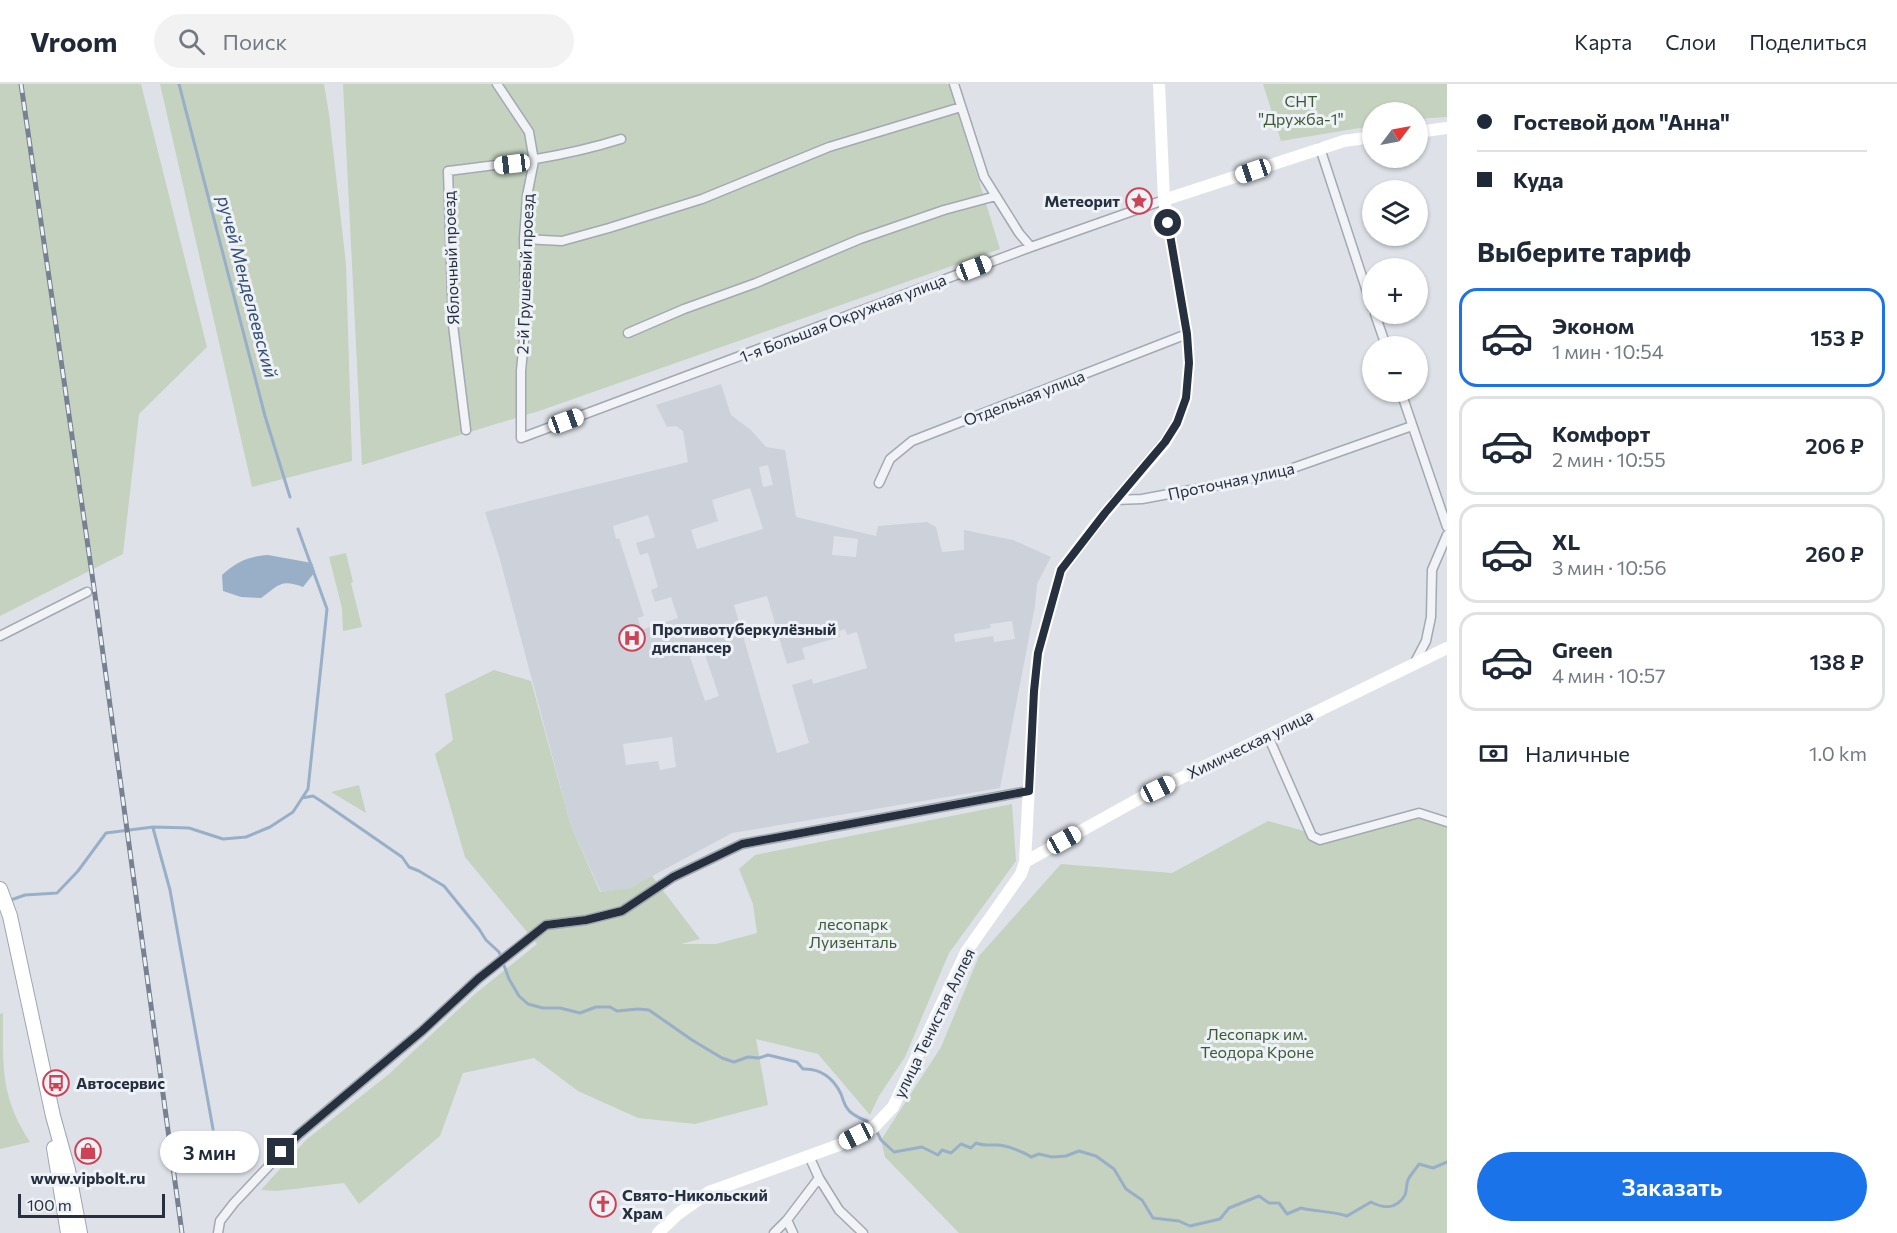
<!DOCTYPE html>
<html lang="ru">
<head>
<meta charset="utf-8">
<style>
  :root { --surface:#fff; --page:#f2f2f3; --text:#1f2937; --muted:#747a83; --line:#e0e1e3; --accent:#1a73e8 }
  body { margin:0; font-family:Commissioner,sans-serif; background:var(--page); color:var(--text); height:100vh; display:flex; flex-direction:column; font-size:22px; white-space:nowrap }
  * { box-sizing:border-box; margin:0 }
  p { font-size:20px; color:var(--muted) }
  .icon { flex:none; width:33px; height:33px; fill:none; stroke:currentColor; stroke-width:2; stroke-linecap:round; stroke-linejoin:round }
  .map { position:relative; flex:1; overflow:hidden }
  .side { display:flex; flex-direction:column; background:var(--surface); width:450px }
  .side>* { flex:none }
  .banner { display:grid; align-content:center; height:132px; padding:0 30px; background:var(--surface) }
  .needle { width:39px; rotate:58deg }
  .fabs { position:absolute; left:1362px; top:18px; display:grid; gap:12px }
  .fabs a { display:grid; place-items:center; width:66px; height:66px; border-radius:50%; background:var(--surface); box-shadow:0 2px 4px #0004; font-size:30px }
  .scale { position:absolute; left:18px; bottom:15px; width:147px; box-sizing:border-box; padding-left:6px; border:3px solid #27303f; border-top:0; font-size:16px; line-height:21px; white-space:nowrap; color:#27303f; -webkit-text-stroke:4px #eef1f6; paint-order:stroke }
  .end { position:absolute; width:27px; height:27px; margin:-14px; border:8px solid #27303f; background:#fff; box-shadow:0 0 0 3px #fff }
  .from { border-radius:50% }
  .bubble { position:absolute; height:42px; border-radius:21px; background:var(--surface); box-shadow:0 2px 4px #0004; font-size:20px; font-weight:600; line-height:42px; text-align:center }
  .car { position:absolute; width:18px; height:36px; margin:-18px -9px; border-radius:8px; box-shadow:0 0 4px 2px #0007; background:linear-gradient(#fff 24%,#345 0 40%,#fff 0 76%,#345 0 86%,#fff 0) }
  .banner b { display:flex; align-items:center; gap:21px; height:57px; font-size:22px }
  .banner b+b { border-top:2px solid var(--line) }
  .banner i { width:15px; height:15px; background:var(--text) }
  ul { padding:0; list-style:none }
  li { display:flex; align-items:center; gap:18px; height:99px; margin:0 12px 9px; padding:0 18px; border:3px solid var(--line); border-radius:18px }
  li div { flex:1 }
  li b { display:block; font-size:22px }
  li em { font-style:normal; font-weight:600 }
  li.on { border-color:var(--accent) }
  li>.icon { width:54px; height:54px; stroke-width:1.5 }
  h2 { padding:0 30px; font-size:27px; line-height:72px }
  .pay { display:flex; align-items:center; gap:15px; height:66px; padding:0 30px; font-size:22px }
  .pay p { margin-inline-start:auto }
  .action { display:flex; gap:12px; margin-top:auto; padding:12px 30px }
  .action a { flex:1; height:69px; border-radius:36px; background:var(--accent); color:#fff; font-size:24px; font-weight:600; line-height:69px; text-align:center }
  header { display:flex; align-items:center; gap:36px; box-sizing:border-box; height:84px; padding:0 30px; background:var(--surface); border-bottom:2px solid var(--line) }
  header strong { font-size:28px }
  nav { display:flex; gap:33px; margin-inline-start:auto; font-size:21px }
  .search { width:420px; height:54px; background:var(--page); display:flex; align-items:center; gap:15px; box-sizing:border-box; padding:0 21px; border-radius:33px; color:var(--muted); font-size:22px }
  main { display:flex; flex:1; min-height:0 }
  .map>svg:first-child { display:block }
  .built { fill:#ccd1da; fill-rule:evenodd }
  .green { fill:#c4d2bf }
  .water { fill:#99afc8 }
  .lines { fill:none; stroke-linecap:round; stroke-linejoin:round }
  .stream { stroke:#99afc8; stroke-width:3 }
  .street-casing { stroke:#a3a9b2; stroke-width:11 }
  .primary-casing { stroke:#9ea6b4; stroke-width:16 }
  .street { stroke:#f1f3f6; stroke-width:8 }
  .secondary { stroke:#fff; stroke-width:12 }
  .primary { stroke:#fff; stroke-width:14 }
  .rail-casing { stroke:#788191; stroke-width:5 }
  .rail { stroke:#eef1f6; stroke-width:3; stroke-dasharray:9; stroke-linecap:butt }
  .route { stroke:#27303f; stroke-width:8 }
  .labels { text-anchor:middle; stroke-width:6; stroke-linejoin:round; paint-order:stroke }
  .park-label { font-size:16px; fill:#3b5b35; stroke:#eef1f6 }
  .poi-label { font-size:16px; font-weight:bold; fill:#27303f; stroke:#eef1f6; text-anchor:start }
  .street-label { font-size:16px; fill:#27303f; stroke:#eef1f6 }
  .water-label { font-size:18px; font-style:italic; fill:#314e73; stroke:#eef1f6 }
</style>
</head>
<body>
<header>
<strong>Vroom</strong>
<div class="search"><svg class="icon" aria-label="search" viewBox="0 0 24 24"><circle cx="10" cy="10" r="6"/><path d="M15 15l6 6"/></svg>Поиск</div>
<nav><a>Карта</a><a>Слои</a><a>Поделиться</a></nav>
</header>
<main>
<div class="map">
<svg width="1447" height="1149" viewBox="0 0 1447 1149">
  <rect width="100%" height="100%" fill="#dee2e8"/>
  <path class="built" d="M 721,300 L 731,331 L 751,346 L 766,363 L 785,366 L 796,433 L 876,452 L 878,442 L 927,438 L 936,443 L 942,468 L 964,466 L 964,446 L 1013,456 L 1051,473 L 1037,500 L 1035,522 L 1000,704 L 732,749 L 630,804 L 601,808 L 571,742 L 499,472 L 485,428 L 688,378 L 683,347 L 676,342 L 667,343 L 656,321 ZM 768,381 L 773,401 L 763,403 L 759,383 ZM 750,404 L 763,445 L 697,465 L 691,446 L 718,437 L 712,416 ZM 648,431 L 655,453 L 636,459 L 640,471 L 648,469 L 658,503 L 651,506 L 655,518 L 671,513 L 678,534 L 641,546 L 638,534 L 644,532 L 619,454 L 616,455 L 613,442 ZM 834,452 L 858,455 L 856,473 L 832,471 ZM 767,512 L 787,580 L 805,575 L 802,564 L 840,553 L 839,547 L 845,545 L 847,551 L 857,548 L 867,584 L 813,600 L 812,595 L 792,601 L 809,659 L 777,669 L 734,521 ZM 1012,537 L 1015,555 L 994,558 L 993,552 L 955,558 L 954,550 L 991,544 L 990,540 ZM 704,568 L 719,612 L 705,617 L 690,573 ZM 672,653 L 676,683 L 660,686 L 658,677 L 626,681 L 623,660 Z"/>
  <path class="green" d="M 0,0 L 141,0 L 207,263 L 139,330 L 123,470 L 0,532 Z
    M 160,0 L 324,0 L 329,30 L 346,180 L 352,377 L 252,403 Z
    M 343,0 L 949,0 L 1000,165 L 539,327 L 362,381 Z
    M 1263,0 L 1447,0 L 1447,33 L 1418,35 L 1418,28 L 1372,28 L 1372,42 L 1281,57 Z
    M 346,469 L 353,498 L 351,499 L 362,543 L 343,547 L 342,524 L 329,473 Z
    M 494,586 L 531,597 L 571,742 L 600,808 L 630,804 L 652,792 L 700,855 L 681,860 L 716,860 L 757,849 L 753,820 L 739,785 L 755,771 L 1012,720 L 1016,777 L 949,869 L 905,973 L 879,1012 L 870,1031 L 818,970 L 756,955 L 768,1021 L 695,1040 L 638,1034 L 578,1007 L 534,974 L 463,989 L 440,1052 L 359,1120 L 344,1099 L 277,1107 L 261,1106 L 306,1056 L 389,990 L 475,910 L 537,860 L 465,773 L 435,670 L 453,656 L 445,610 Z
    M 359,701 L 366,729 L 331,708 Z
    M 1414,730 L 1447,741 L 1447,1149 L 959,1149 L 885,1073 L 881,1056 L 941,963 L 979,872 L 1061,780 L 1172,789 L 1268,737 L 1336,756 Z
    M 3,929 C 3,982 0,1012 30,1058 L 0,1065 L 0,930 Z"/>
  <path class="water" d="M 268,471 L 312,479 L 315,488 L 303,503 C 280,494 278,502 261,514 L 241,513 L 223,507 L 222,491 C 236,478 249,472 268,471 Z"/>
  <g class="lines">
    <path class="stream" d="M 179,0 L 265,332 L 290,413
      M 302,714 L 313,712 L 321,717 L 402,773 L 409,783 L 419,787 L 444,802 L 479,845 L 486,856 L 499,868 L 509,895 L 519,912 L 528,920 L 543,924 L 560,924 L 580,929 L 596,923 L 610,923 L 617,927 L 638,925 L 649,926 L 692,956 L 722,974 L 734,978 L 748,973 L 759,974 L 768,971 L 797,978 L 803,985 C 821,984 834,995 841,1010 C 843,1015 844,1020 847,1024 C 851,1031 860,1034 867,1037
      M 153,744 L 170,806 L 213,1045
      M 8,817 L 25,811 L 57,809 L 78,787 L 106,749 L 153,743 L 189,744 L 223,755 L 246,753 L 270,743 L 293,728 L 308,705 L 327,525 L 298,445
      M 876,1046 L 881,1056 L 894,1068 L 922,1063 L 938,1071 L 942,1066 L 951,1069 L 961,1060 L 971,1064 L 976,1059 C 984,1062 989,1061 997,1061 C 1006,1061 1024,1068 1031,1073 L 1039,1070 L 1052,1073 L 1066,1072 L 1079,1067 L 1096,1072 L 1114,1085 L 1126,1105 L 1142,1116 L 1153,1134 L 1179,1137 L 1190,1142 L 1220,1135 L 1229,1124 L 1259,1112 L 1269,1119 L 1279,1119 L 1287,1130 L 1301,1124 C 1317,1128 1331,1127 1347,1132 L 1371,1118 C 1384,1125 1397,1125 1405,1111 C 1407,1106 1406,1101 1408,1096 C 1410,1091 1416,1085 1419,1080 L 1433,1084 L 1447,1078"/>
    <g class="street-casing">
      <path id="street" d="M 497,0 L 529,48 L 534,77 L 527,112 L 524,155 L 526,234 L 521,287 L 521,354 L 1031,163 L 1164,116
        M 954,0 L 984,93 L 1019,149 L 1031,163
        M 1320,64 L 1372,223
        M 524,155 L 562,157 L 609,144 L 702,115 L 829,63 L 961,23
        M 1375,230 L 1386,262
        M 628,249 L 684,225 L 756,199 L 860,155 L 944,126 L 996,112
        M 1401,308 L 1447,443
        M 466,346 L 453,241 L 448,87 C 507,80 564,73 621,55
        M 879,399 L 890,375 L 912,357 L 1187,250
        M 1115,416 L 1142,415 L 1276,390 L 1412,342
        M 0,552 L 87,508
        M 1414,580 L 1426,557 L 1431,533 L 1432,486 L 1447,451
        M 1268,652 L 1312,752 L 1320,756 L 1419,729 L 1447,738
        M 819,1094 L 839,1126 L 863,1149
        M 787,1136 L 793,1149
        M 218,1149 L 220,1137 L 234,1119 L 298,1051 L 422,947 L 478,895 L 546,841 L 586,836 L 622,827 L 673,793 L 742,760 L 1028,707
        M 774,1149 L 787,1136 L 819,1094 L 809,1072"/>
    </g>
    <g class="primary-casing">
      <path id="primary" d="M 0,805 L 10,832 L 53,1032 L 68,1086 L 80,1149
        M 54,1064 L 68,1149"/>
    </g>
    <use href="#street" class="street"/>
    <path class="secondary" d="M 1418,48 L 1447,44
      M 1164,116 L 1344,57 L 1372,53
      M 1025,778 L 1142,713 L 1447,564
      M 658,1149 L 678,1130 L 709,1108 L 839,1061 L 873,1044 L 893,1023 L 966,868 L 1021,790 L 1025,778 L 1034,607 L 1038,569 L 1061,486 L 1095,441 L 1165,359 L 1177,339 L 1186,314 L 1189,279 L 1187,250 L 1164,116 L 1159,0"/>
    <use href="#primary" class="primary"/>
    <g class="rail-casing">
      <path id="rail" d="M 21,0 L 94,504 L 182,1149"/>
    </g>
    <use href="#rail" class="rail"/>
  </g>
  <g class="lines">
    <path class="route" d="M 281,1068 L 298,1051 L 422,947 L 478,895 L 546,841 L 586,836 L 622,827 L 673,793 L 742,760 L 1029,707 L 1034,607 L 1038,569 L 1061,486 L 1105,429 L 1165,358 L 1177,339 L 1186,314 L 1189,279 L 1187,250 L 1168,139"/>
  </g>
  <defs>
    <g id="sight-ring" transform="scale(1.35)"><circle r="9.5" fill="#eef1f6" stroke="#ce4256" stroke-width="1.5"/><path d="M0-6L1.8-2.2L6-1.7L2.9 1.2L3.7 5.4L0 3.3L-3.7 5.4L-2.9 1.2L-6-1.7L-1.8-2.2Z" fill="#ce4256"/></g>
    <g id="hospital-ring" transform="scale(1.35)"><circle r="9.5" fill="#eef1f6" stroke="#ce4256" stroke-width="1.5"/><path d="M-5-5h3v3.5h4V-5h3V5h-3V1.5h-4V5h-3Z" fill="#ce4256"/></g>
    <g id="bus-ring" transform="scale(1.35)"><circle r="9.5" fill="#eef1f6" stroke="#ce4256" stroke-width="1.5"/><path d="M-5-6H5V4H4V6H2V4H-2V6H-4V4H-5ZM-3.5-4V0h7V-4ZM-3.5 1.2v1.5H-2V1.2ZM2 1.2v1.5H3.5V1.2Z" fill="#ce4256"/></g>
    <g id="shop-ring" transform="scale(1.35)"><circle r="9.5" fill="#eef1f6" stroke="#ce4256" stroke-width="1.5"/><path d="M-5-2.5h2.3a2.7 3.5 0 0 1 5.4 0H5L5.5 6h-11ZM-1.5-2.5h3a1.5 2.3 0 0 0-3 0Z" fill="#ce4256"/></g>
    <g id="church-ring" transform="scale(1.35)"><circle r="9.5" fill="#eef1f6" stroke="#ce4256" stroke-width="1.5"/><path d="M-1.2-6h2.4v3.5h3.3v2.4h-3.3V6h-2.4V-.1h-3.3v-2.4h3.3Z" fill="#ce4256"/></g>
  </defs>
  <g fill-rule="evenodd">
    <use href="#sight-ring" x="1139" y="117"/>
    <use href="#hospital-ring" x="632" y="554"/>
    <use href="#bus-ring" x="56" y="999"/>
    <use href="#shop-ring" x="88" y="1067"/>
    <use href="#church-ring" x="603" y="1120"/>
  </g>
  <g class="labels">
    <g class="park-label">
      <text x="1301" y="23">СНТ<tspan x="1301" dy="18">"Дружба-1"</tspan></text>
      <text x="853" y="846">лесопарк<tspan x="853" dy="18">Луизенталь</tspan></text>
      <text x="1257" y="956">Лесопарк им.<tspan x="1257" dy="18">Теодора Кроне</tspan></text>
    </g>
    <g class="poi-label">
      <text x="1120" y="123" text-anchor="end">Метеорит</text>
      <text x="652" y="551">Противотуберкулёзный<tspan x="652" dy="18">диспансер</tspan></text>
      <text x="76" y="1005">Автосервис</text>
      <text x="88" y="1100" text-anchor="middle">www.vipbolt.ru</text>
      <text x="622" y="1117">Свято-Никольский<tspan x="622" dy="18">Храм</tspan></text>
    </g>
    <g class="street-label">
      <text transform="translate(451 174) rotate(-92)" y="6">Яблочный проезд</text>
      <text transform="translate(525 190) rotate(-88)" y="6">2-й Грушевый проезд</text>
      <text transform="translate(843 234) rotate(-21)" y="6">1-я Большая Окружная улица</text>
      <text transform="translate(1024 314) rotate(-21)" y="6">Отдельная улица</text>
      <text transform="translate(1231 397) rotate(-12)" y="6">Проточная улица</text>
      <text transform="translate(1250 660) rotate(-26)" y="6">Химическая улица</text>
      <text transform="translate(934 939) rotate(-64)" y="6">улица Тенистая Аллея</text>
    </g>
    <g class="water-label">
      <text transform="translate(247 203) rotate(75)" y="6">ручей Менделеевский</text>
    </g>
  </g>
</svg>
<div class="fabs">
<a><svg class="needle" viewBox="-14 -14 28 28"><path d="M0-13l5 13h-10z" fill="#e53935"/><path d="M0 13l5-13h-10z" fill="#747a83"/></svg></a>
<a><svg class="icon" aria-label="layers" viewBox="0 0 24 24"><path d="M12 4l9 5-9 5-9-5zM3 14l9 5 9-5"/></svg></a>
<a>+</a>
<a>−</a>
</div>
<div class="scale">100 m</div>
<i class="end from" style="left:1168px;top:139px"></i>
<i class="end" style="left:281px;top:1068px"></i>
<div class="bubble" style="left:160px;top:1047px;width:99px">3 мин</div>
<i class="car" style="left:512px;top:80px;rotate:263deg"></i>
<i class="car" style="left:1253px;top:87px;rotate:251deg"></i>
<i class="car" style="left:974px;top:184px;rotate:69deg"></i>
<i class="car" style="left:566px;top:337px;rotate:70deg"></i>
<i class="car" style="left:1158px;top:705px;rotate:64deg"></i>
<i class="car" style="left:1064px;top:756px;rotate:61deg"></i>
<i class="car" style="left:856px;top:1052px;rotate:243deg"></i>
</div>
<section class="side">
<div class="banner">
<b><i class="from"></i>Гостевой дом &quot;Анна&quot;</b>
<b><i></i>Куда</b>
</div>
<h2>Выберите тариф</h2>
<ul>
<li class="on"><svg class="icon" aria-label="car" viewBox="0 0 24 24"><path d="M5 17H2v-5l4-1 3-4h7l3 4 3 1v5h-3M9 17h6M6 11h13"/><circle cx="7" cy="17" r="2"/><circle cx="17" cy="17" r="2"/></svg><div><b>Эконом</b><p>1 мин · 10:54</p></div><em>153 ₽</em></li>
<li><svg class="icon" aria-label="car" viewBox="0 0 24 24"><path d="M5 17H2v-5l4-1 3-4h7l3 4 3 1v5h-3M9 17h6M6 11h13"/><circle cx="7" cy="17" r="2"/><circle cx="17" cy="17" r="2"/></svg><div><b>Комфорт</b><p>2 мин · 10:55</p></div><em>206 ₽</em></li>
<li><svg class="icon" aria-label="car" viewBox="0 0 24 24"><path d="M5 17H2v-5l4-1 3-4h7l3 4 3 1v5h-3M9 17h6M6 11h13"/><circle cx="7" cy="17" r="2"/><circle cx="17" cy="17" r="2"/></svg><div><b>XL</b><p>3 мин · 10:56</p></div><em>260 ₽</em></li>
<li><svg class="icon" aria-label="car" viewBox="0 0 24 24"><path d="M5 17H2v-5l4-1 3-4h7l3 4 3 1v5h-3M9 17h6M6 11h13"/><circle cx="7" cy="17" r="2"/><circle cx="17" cy="17" r="2"/></svg><div><b>Green</b><p>4 мин · 10:57</p></div><em>138 ₽</em></li>
</ul>
<div class="pay"><svg class="icon" aria-label="cash" viewBox="0 0 24 24"><path d="M3 7h18v10H3z"/><circle cx="12" cy="12" r="2"/></svg>Наличные<p>1.0 km</p></div>
<div class="action"><a>Заказать</a></div>
</section>
</main>
</body>
</html>
